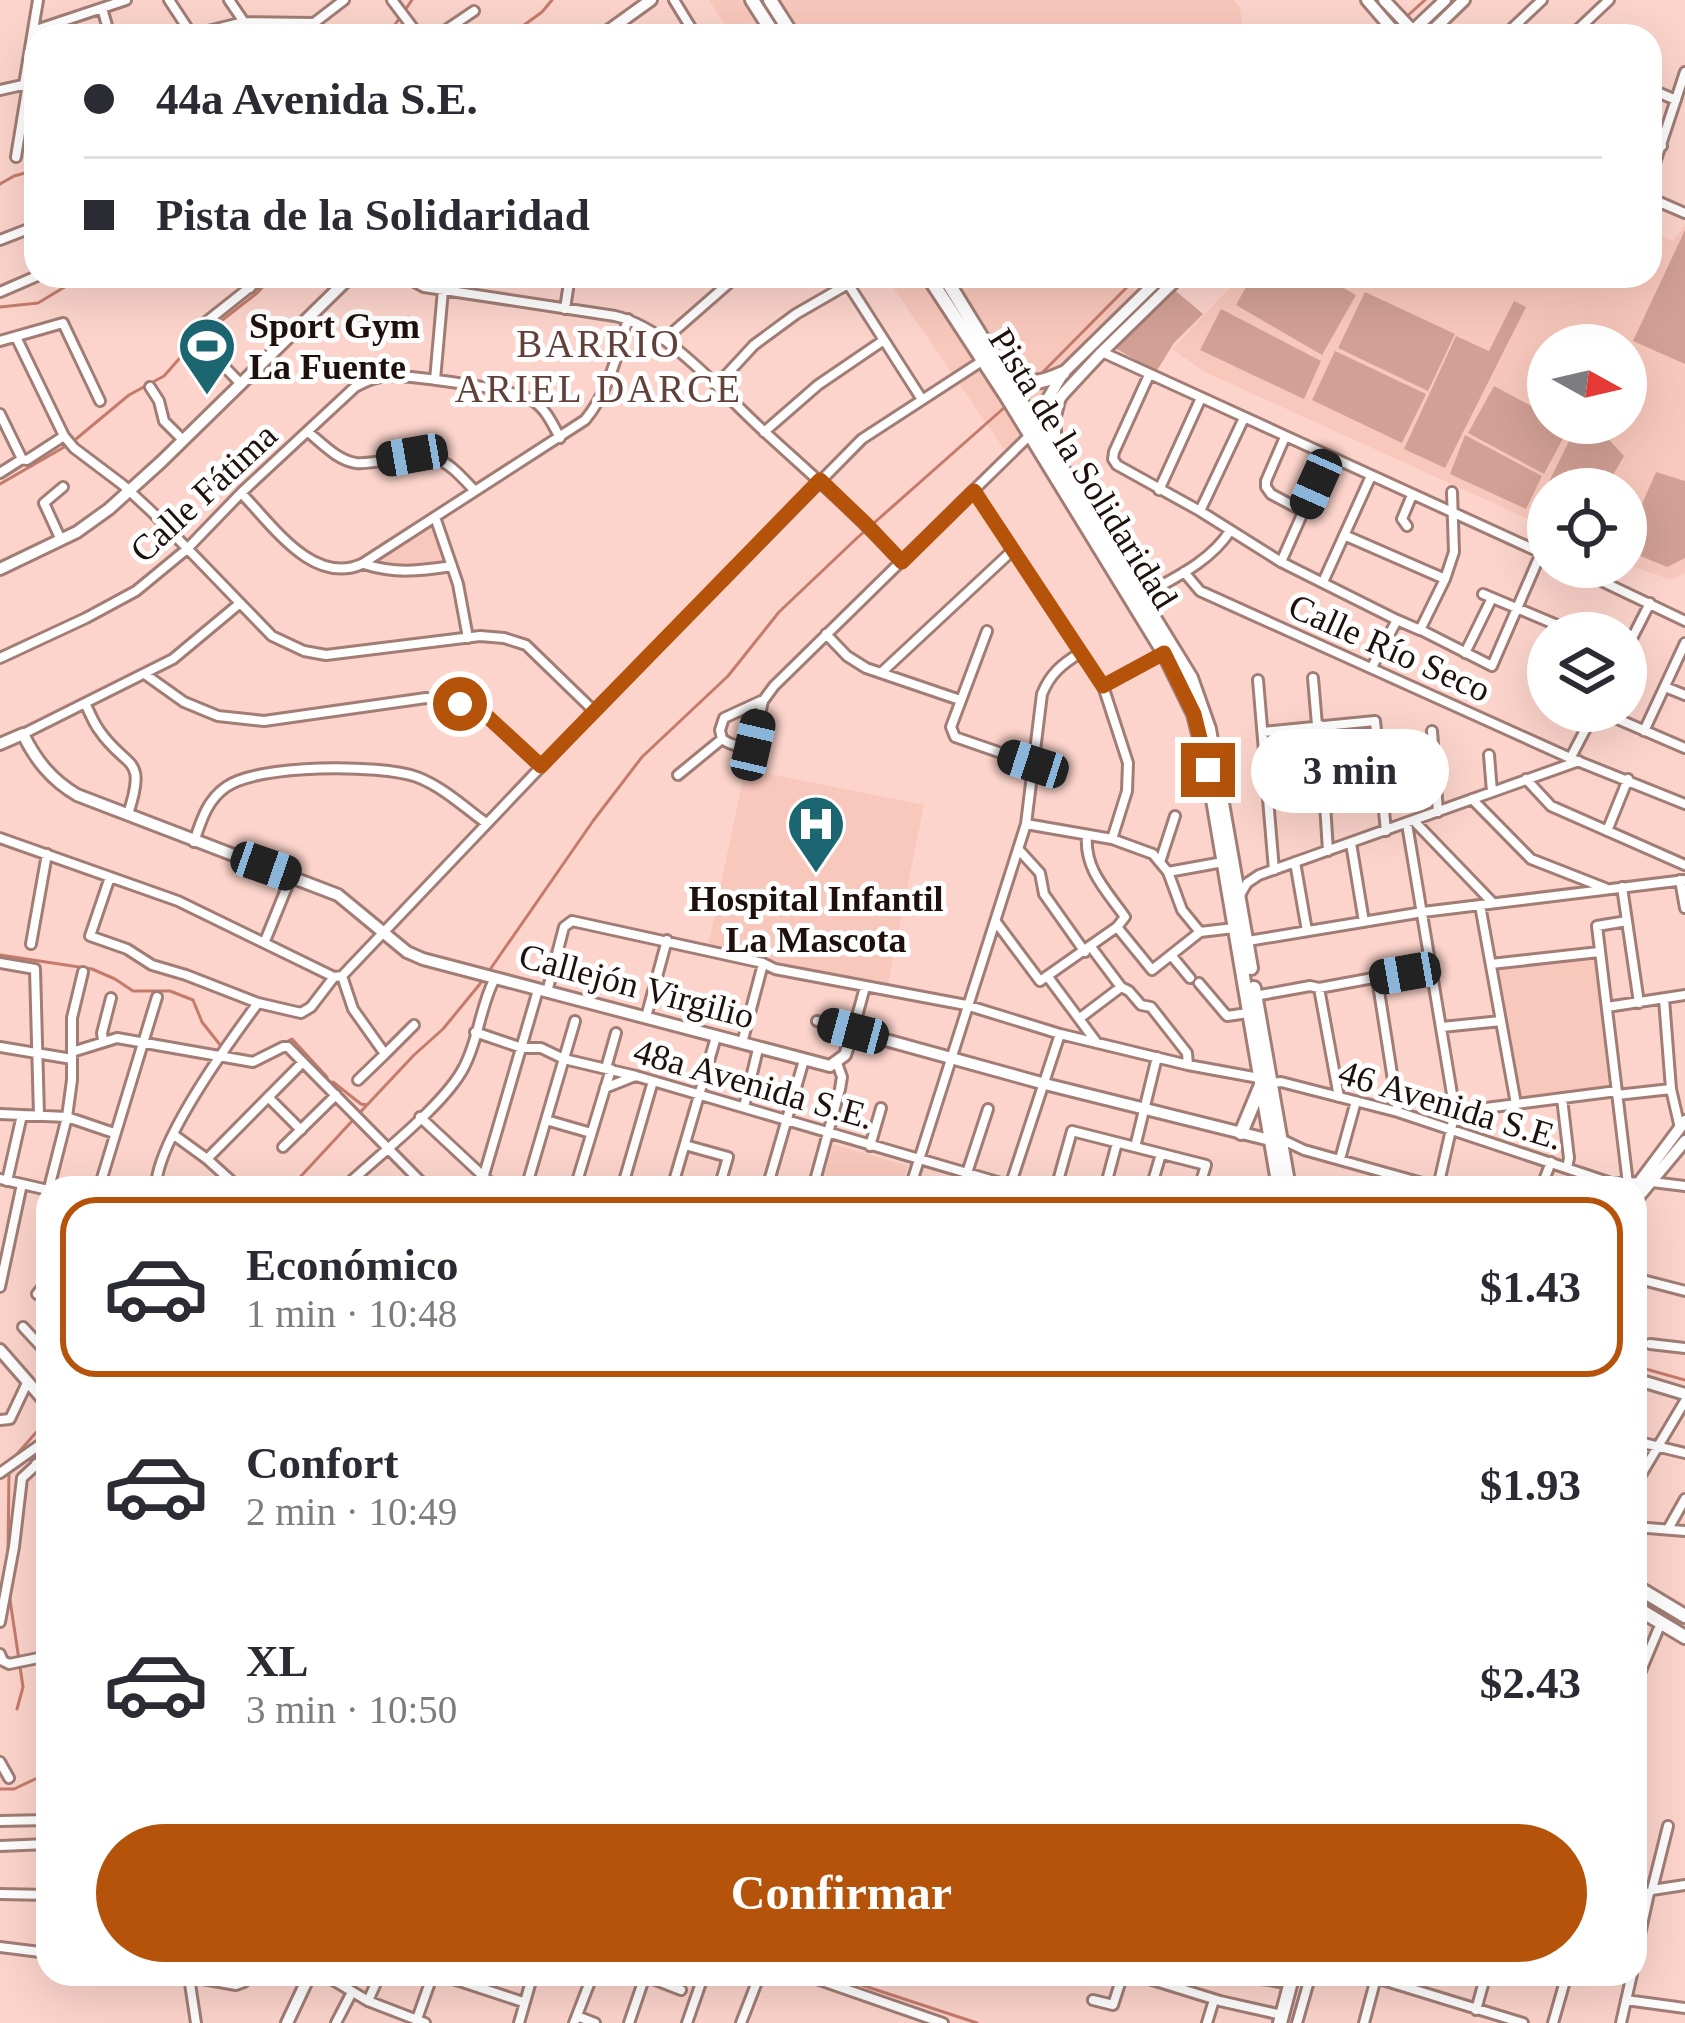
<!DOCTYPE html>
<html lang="es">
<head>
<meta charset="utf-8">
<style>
  :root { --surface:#fff; --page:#f7f7f7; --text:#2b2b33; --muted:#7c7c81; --line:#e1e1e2; --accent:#b45309 }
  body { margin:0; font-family:"Times New Roman",serif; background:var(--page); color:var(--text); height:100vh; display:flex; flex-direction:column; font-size:45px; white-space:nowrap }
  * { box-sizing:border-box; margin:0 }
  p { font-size:39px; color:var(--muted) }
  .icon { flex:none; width:66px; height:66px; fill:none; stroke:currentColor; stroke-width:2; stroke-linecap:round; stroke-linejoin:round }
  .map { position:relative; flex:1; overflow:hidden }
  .panel { position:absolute; left:36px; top:1176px; width:1611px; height:810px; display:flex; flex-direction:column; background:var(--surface); border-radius:36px; box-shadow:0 12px 48px #0002 }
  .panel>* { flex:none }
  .banner { position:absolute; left:24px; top:24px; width:1638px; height:264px; border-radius:36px; box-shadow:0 12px 48px #0002; display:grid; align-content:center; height:264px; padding:0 60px; background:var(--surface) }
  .needle { width:78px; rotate:98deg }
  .tools { position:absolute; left:1527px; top:324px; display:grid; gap:24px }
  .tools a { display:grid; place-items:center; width:120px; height:120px; border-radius:50%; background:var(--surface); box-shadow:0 12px 48px #0002; font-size:60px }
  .end { position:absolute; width:54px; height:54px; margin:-27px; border:15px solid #b45309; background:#fff; box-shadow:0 0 0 6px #fff }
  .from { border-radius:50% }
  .bubble { position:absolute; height:84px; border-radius:42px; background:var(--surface); box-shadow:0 12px 48px #0002; font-size:39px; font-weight:800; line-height:84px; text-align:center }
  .car { position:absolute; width:36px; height:72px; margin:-36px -18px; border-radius:15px; box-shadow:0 0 9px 3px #0007; background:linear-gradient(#222 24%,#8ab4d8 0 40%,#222 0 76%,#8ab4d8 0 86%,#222 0) }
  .banner b { display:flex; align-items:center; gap:42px; height:114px; font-size:45px }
  .banner b+b { border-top:3px solid var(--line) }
  .banner i { width:30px; height:30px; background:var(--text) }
  ul { padding:21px 0 0; list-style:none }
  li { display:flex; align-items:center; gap:36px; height:180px; margin:0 24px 18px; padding:0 36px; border:6px solid transparent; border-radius:36px }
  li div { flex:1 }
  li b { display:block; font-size:45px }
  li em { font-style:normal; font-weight:800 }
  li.selected { border-color:var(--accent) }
  li>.icon { width:108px; height:108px; stroke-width:1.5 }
  .button { display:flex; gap:24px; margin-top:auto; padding:24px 60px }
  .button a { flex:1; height:138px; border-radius:72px; background:var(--accent); color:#fff; font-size:48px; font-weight:800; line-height:138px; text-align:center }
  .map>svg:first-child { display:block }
  .built { fill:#f9c8bd; fill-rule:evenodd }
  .green { fill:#d3a095 }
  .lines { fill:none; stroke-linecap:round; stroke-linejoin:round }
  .stream { stroke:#c57b6b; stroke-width:3 }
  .street-casing { stroke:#a17d75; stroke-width:14 }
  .secondary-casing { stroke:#a17d75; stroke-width:16 }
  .primary-casing { stroke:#a17d75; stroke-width:18 }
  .street { stroke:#fff; stroke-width:8 }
  .secondary { stroke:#fff; stroke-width:10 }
  .primary { stroke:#fff; stroke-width:12 }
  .route { stroke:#b45309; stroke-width:15 }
  .labels { text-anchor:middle; stroke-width:10; stroke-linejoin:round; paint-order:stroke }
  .poi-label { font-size:36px; font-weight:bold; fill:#1e100d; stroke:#fff; text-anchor:start }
  .street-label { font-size:36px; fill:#1e100d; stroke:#fff }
  .neighbourhood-label { font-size:39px; letter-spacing:3px; fill:#62413a; stroke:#fff }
</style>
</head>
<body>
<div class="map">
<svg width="1685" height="2023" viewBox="0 0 1685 2023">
  <rect width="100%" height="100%" fill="#fcd4cb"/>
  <path class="built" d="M 709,0 L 1234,0 L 1240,8 L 1243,36 L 732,36 Z
    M 1685,225 L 1685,573 L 1671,580 L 1626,564 L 1626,489 L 1548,489 L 1548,528 L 1205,372 L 1172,349 L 1241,276 L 1650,276 L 1650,230 L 1673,241 ZM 1548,345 L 1626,345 L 1626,423 L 1548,423 Z
    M 885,276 L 1162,276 L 1063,373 L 1029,436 L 1004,449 Z
    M 435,517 L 452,566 L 362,564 Z
    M 745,769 L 924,805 L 888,984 L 867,980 L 863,986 L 769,967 L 770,957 L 708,946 Z
    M 1588,956 L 1595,959 L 1609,1088 L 1519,1099 L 1496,970 L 1499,967 Z
    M 833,1144 L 908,1166 L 901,1188 L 821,1188 Z"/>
  <path class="green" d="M 1685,230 L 1685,364 L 1633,341 Z
    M 1252,276 L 1323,276 L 1356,295 L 1322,355 L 1236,305 Z
    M 1171,287 L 1203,314 L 1174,343 L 1156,372 L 1115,348 Z
    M 1365,292 L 1455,334 L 1428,391 L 1338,348 Z
    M 1514,301 L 1526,307 L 1445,468 L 1404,449 L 1456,336 L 1489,351 Z
    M 1221,309 L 1321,361 L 1304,399 L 1200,350 Z
    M 1335,351 L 1426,394 L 1402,443 L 1312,400 Z
    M 1494,386 L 1548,415 L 1548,423 L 1563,423 L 1569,427 L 1544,474 L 1468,433 Z
    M 1578,423 L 1602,432 L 1624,456 L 1605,489 L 1548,489 L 1548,520 L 1533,514 Z
    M 1465,435 L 1542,476 L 1526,509 L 1450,474 Z
    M 1656,472 L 1685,481 L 1685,558 L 1667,567 L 1626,550 L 1626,505 L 1632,499 L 1642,504 Z"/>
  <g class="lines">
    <path class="stream" d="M 1395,27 L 1425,0
      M 383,36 L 394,26 L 412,0
      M 509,36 L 542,12 L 552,0
      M 0,184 L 14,176 L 36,170
      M 0,307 L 38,303 L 83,276
      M 1038,377 L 1138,276
      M 76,439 L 129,395 L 164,376 L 194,342 L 257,293 L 273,276
      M 0,484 L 66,446
      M 0,955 L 92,969 L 115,979 L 133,991 L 170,991 L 193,1000 L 202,1022 L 221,1046
      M 489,971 L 593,821 L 642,757 L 728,676 L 779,612 L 857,538 L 1005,407
      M 276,1047 L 292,1039 L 327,1077
      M 333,1082 L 361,1104 L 367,1105 L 414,1055 L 443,1029 L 484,979
      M 290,1188 L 366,1106
      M 1635,1366 L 1685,1380
      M 10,1462 L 48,1419
      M 8,1555 L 9,1470
      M 9,1593 L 23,1687 L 17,1709
      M 0,1789 L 14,1789 L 48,1773
      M 828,1974 L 977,2023"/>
    <g class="street-casing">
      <path id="street" d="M 169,0 L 192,35
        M 229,0 L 244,22
        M 392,0 L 419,36
        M 674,0 L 696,36
        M 102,8 L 110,36
        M 33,31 L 126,0
        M 188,36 L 244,22 L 314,23 L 344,0
        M 437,36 L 474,11
        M 1504,36 L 1542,0
        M 1571,36 L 1609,0
        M 24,85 L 38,0
        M 1650,89 L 1676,100
        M 0,90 L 36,82
        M 1650,142 L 1662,146
        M 16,157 L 28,84
        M 1650,178 L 1685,72
        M 1650,198 L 1685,213
        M 0,240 L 36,226
        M 243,276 L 250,288
        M 404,276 L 424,287 L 615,316 C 671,329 724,396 767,434 C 813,476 859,516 901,562
        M 843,276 L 921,398
        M 0,292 L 37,276
        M 565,309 L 570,276
        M 16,337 L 64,436 L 74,448 L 123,485 L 152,512 L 272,636 L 304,651 L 326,655 L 480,636 L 504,638 L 526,645 L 594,711
        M 664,340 L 737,276
        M 0,341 L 63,323 L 100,401
        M 1102,352 L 1548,556
        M 1149,375 L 1114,452 L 1113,459 L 1117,465 L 1200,511 L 1281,562 L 1397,620
        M 435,380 L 443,290
        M 241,384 L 194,335 L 196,330 L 264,276
        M 717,385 L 754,345 L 796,314 L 848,284
        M 150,387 L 159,401 L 164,421 L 183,440
        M 0,414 L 22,459
        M 308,432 C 323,444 337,460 356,463 C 367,464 382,461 393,459 C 438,451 446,460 475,491
        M 764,432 L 818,385 L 884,340
        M 1285,437 L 1266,481 L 1266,487 L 1271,494 L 1303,511
        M 0,473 L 22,459 L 27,460 L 64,436
        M 1159,490 L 1201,398
        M 974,491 L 1103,686 L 1128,763 L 1127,791 L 1112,839
        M 241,493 C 272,524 312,586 362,564 L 585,420 C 609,391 617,355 628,319
        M 1200,511 L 1244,418
        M 435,517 L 458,584 L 468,638
        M 1407,526 L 1402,519 L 1412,495
        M 1344,535 L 1445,579
        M 61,540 L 44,503 L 63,487
        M 1281,562 L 1328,456
        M 364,564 C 395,574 420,571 452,566
        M 1572,567 L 1685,621
        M 1184,572 L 1200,591 L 1570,758 L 1685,804
        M 1323,582 L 1371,476
        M 1483,594 L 1576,633
        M 1142,596 C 1174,578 1210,562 1230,531
        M 1421,630 L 1492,666 L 1541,553
        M 987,631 L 951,727 L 955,737 L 1033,764
        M 826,634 L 847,656 L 866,668 L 960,700
        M 1626,650 L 1650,603
        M 1465,653 L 1492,598
        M 0,658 L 86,618 L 136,591 L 187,549 L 241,493 L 355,387 C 367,381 377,376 391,376 C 415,376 514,389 532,400 C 546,409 552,423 560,438
        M 1372,667 L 1397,620 L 1420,630 L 1445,579 L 1454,552 L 1452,492
        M 882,672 L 1013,550
        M 146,675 L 184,702 L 218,716 L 264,721 L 426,698 L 460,703 L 489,718 L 540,766
        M 1313,678 L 1317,725
        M 1258,680 L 1274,870
        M 1103,686 L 1164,653
        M 1665,687 L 1685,695
        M 85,703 C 89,711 93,722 99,730 C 126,770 148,754 128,814
        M 1599,711 L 1685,748
        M 1320,725 L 1328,851
        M 1432,731 L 1438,812
        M 1644,731 L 1685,643
        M 1263,732 L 1375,721 L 1386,831
        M 23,734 L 173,659 L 239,604
        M 753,745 C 740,747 732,746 722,739 L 720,730 L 724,718 L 761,701
        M 1489,755 L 1492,792
        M 1571,757 L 1595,711
        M 748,766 L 763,701 L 774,686 L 1029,436
        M 678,775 L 722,739
        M 1526,779 L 1551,806 L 1685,865
        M 1472,799 L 1531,859 L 1605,888
        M 1414,821 L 1492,902
        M 1026,824 L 1112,839 L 1153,854 L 1168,872 L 1182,910 L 1200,932
        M 1407,824 L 1455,1112 L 1438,1187
        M 1607,831 L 1628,779
        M 1087,835 C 1084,869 1106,890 1125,917 L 1117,927
        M 0,838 L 178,901 L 334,977 L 342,976 L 594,711 L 862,439 L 982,361
        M 194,842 C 201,821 207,800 226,787 C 258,764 379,764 417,777 C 443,787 464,807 486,823
        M 1351,843 L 1364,922
        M 1019,850 L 1040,873 L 1044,894 L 1085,952
        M 1160,862 L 1175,816
        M 1295,862 L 1307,931
        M 1168,872 L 1223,862
        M 110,877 L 90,936 L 127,949 L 152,965 L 186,975 L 258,1003 L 301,1013 L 311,1007 L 334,977
        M 1680,880 L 1685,908
        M 1622,887 L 1639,1003
        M 1240,895 L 1247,883 L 1259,875 L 1579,761
        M 1480,905 L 1516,1104
        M 1627,921 L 1597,926 L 1628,1184
        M 996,922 L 1040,981 L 1117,927 L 1152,970 L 1200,932 L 1234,928
        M 265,941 L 291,877
        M 1248,941 L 1423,912 L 1685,880
        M 31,944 L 47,854
        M 1091,947 L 1121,987 L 1129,991 L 1141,1005 L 1151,1007 L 1187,1053 L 1188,1065
        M 1171,955 L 1190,978
        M 0,963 L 35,969 L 39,1115
        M 1491,964 L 1599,952
        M 342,976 L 353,1009 L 385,1054 L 358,1080
        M 1048,977 L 1097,1043
        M 1377,978 L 1398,1112
        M 1199,983 L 1227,1016 L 1248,1013
        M 1319,988 L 1339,1097
        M 547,992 L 564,927 L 572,921 L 763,963 L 775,969 L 966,1005 L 1060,1034 L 1188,1065 L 1259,1078
        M 1255,996 L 1310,986 L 1319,988 L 1433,967
        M 1664,999 L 1671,1089 L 1680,1128
        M 1607,1007 L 1685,995
        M 646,1017 L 667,940
        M 1080,1018 L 1121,987
        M 817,1021 L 853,1031 L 865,987
        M 1442,1027 L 1501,1021
        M 475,1032 L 522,1048 L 541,1048 L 564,1059 L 636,1076 L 1018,1188
        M 103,1041 L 102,1033 L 111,998
        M 742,1043 L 763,964
        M 0,1047 L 72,1059
        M 72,1052 L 117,1038 L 253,1062 L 283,1047 L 288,1047 L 427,1188
        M 385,1054 L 414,1025
        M 606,1068 L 616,1033
        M 1271,1083 L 1281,1082 L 1398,1112 L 1611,1183 L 1652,1182 L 1685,1186
        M 605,1088 L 635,1076
        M 1617,1095 L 1671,1089
        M 268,1097 L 301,1130
        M 1562,1098 L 1569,1158 L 1567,1168
        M 744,1107 L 758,1049
        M 1455,1112 L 1617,1091
        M 0,1114 L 67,1117 L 114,1133
        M 420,1117 L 496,1188
        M 546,1120 L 591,1133
        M 174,1135 L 207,1159 L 239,1188
        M 1283,1140 L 1304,1150 L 1440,1188
        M 685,1145 L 728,1157 L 719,1188
        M 870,1146 L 881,1108
        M 283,1147 L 336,1095
        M 1135,1147 L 1157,1057
        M 207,1159 L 303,1062
        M 1340,1159 L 1356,1101
        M 484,1175 L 538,990
        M 0,1179 L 48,1190
        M 7,1181 L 22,1115
        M 1010,1186 L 1060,1034
        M 49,1188 L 67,1117 L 72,1080 L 72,1018 L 83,972
        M 99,1188 L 157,997
        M 156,1188 C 156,1142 229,1042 258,1003
        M 344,1188 C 376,1157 445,1105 464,1067 C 479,1039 480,1006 495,978
        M 526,1188 L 575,1021
        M 575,1188 L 611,1069
        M 622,1188 L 653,1081
        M 672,1188 L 716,1037
        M 767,1188 L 804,1060
        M 813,1188 L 840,1089 L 842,1077 L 837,1063
        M 910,1188 L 1026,824 L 1042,694 C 1050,674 1062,664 1080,653
        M 962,1188 L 988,1109
        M 1056,1188 L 1072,1131 L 1206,1165 L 1199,1188
        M 1105,1188 L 1117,1143
        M 1151,1188 L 1161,1154
        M 1256,1188 L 1278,1184
        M 1541,1188 L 1551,1162
        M 1635,1235 L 1640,1218
        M 1635,1278 L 1685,1291
        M 0,1287 L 22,1184
        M 37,1294 L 48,1280
        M 23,1327 L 48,1354
        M 1650,1344 L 1685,1348
        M 0,1420 L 10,1419 L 27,1383
        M 1635,1441 L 1685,1453
        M 36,1464 L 48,1479
        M 0,1473 L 48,1439
        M 1635,1485 L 1685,1401
        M 1635,1527 L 1685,1531
        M 1668,1529 L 1685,1499
        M 0,1622 L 14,1547 L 22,1478 L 48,1454
        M 0,1654 L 3,1661 L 9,1664 L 48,1656
        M 1635,1685 L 1658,1630
        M 0,1762 L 9,1778
        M 0,1821 L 48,1820
        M 0,1846 L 48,1844
        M 1652,1890 L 1668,1826
        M 1635,1891 L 1649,1893 L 1652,1890 L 1685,1885
        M 0,1894 L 48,1895
        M 0,1947 L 48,1953
        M 1635,1957 L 1649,1893
        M 175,1974 L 236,1985 L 244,1982 L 248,1974
        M 323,1974 L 368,2001 L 425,2023
        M 438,1974 L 523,2002
        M 802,1974 L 943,2023
        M 1133,1974 L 1220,2001 L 1282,2015
        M 1191,1974 C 1220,1982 1250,1974 1279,1982
        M 1363,1974 L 1523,2023
        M 645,1976 L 681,1990
        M 189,1977 L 196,2023
        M 1093,2000 L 1113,2005 L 1123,1974
        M 1626,2000 L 1685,2008
        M 368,2001 L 380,1974
        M 1476,2010 L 1486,1974
        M 577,2016 L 595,2023
        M 417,2019 L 433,1974
        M 336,2023 L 352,1992
        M 519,2023 L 533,1974
        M 574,2023 L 593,1974
        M 629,2023 L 645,1976 L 640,1974
        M 687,2023 L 704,1974
        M 741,2023 L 760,1974
        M 1207,2023 L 1214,2000
        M 1297,2023 L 1311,1974
        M 1364,2023 L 1376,1978
        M 1553,2023 L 1567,1974
        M 1621,2023 L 1632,1974"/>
    </g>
    <g class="secondary-casing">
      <path id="secondary" d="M 1367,0 L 1398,36
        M 1384,0 L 1415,33
        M 601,36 L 651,0
        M 1407,36 L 1445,0
        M 1427,36 L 1464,0
        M 1032,426 L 1063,373 L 1162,276
        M 1036,431 L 1063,394 L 1102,352 L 1180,276
        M 0,569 L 77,532 L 109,509 L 161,462 L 351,276
        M 0,744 L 23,734 C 36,761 52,780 77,795 L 338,895 L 407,952 L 423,959 L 830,1066 L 845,1055 L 853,1031 L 1045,1084 L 1270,1140
        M 1635,1188 L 1685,1121
        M 1635,1201 L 1685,1141
        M 0,1350 L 48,1405
        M 1635,1379 L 1685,1394
        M 287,2023 L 310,1974"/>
    </g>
    <g class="primary-casing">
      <path id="primary" d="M 752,0 L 775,36
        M 770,0 L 793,36
        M 928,276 L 1007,397 L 1164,653 L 1194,714 L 1208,770 L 1279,1188
        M 944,276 L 1191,678 L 1209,729 L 1251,968
        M 1005,368 C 1030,386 1036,385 1063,373
        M 1054,451 L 1054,416 L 1058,400
        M 1254,988 L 1289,1188
        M 1241,1133 L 1261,1085
        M 1635,1586 L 1685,1616
        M 1635,1607 L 1685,1637
        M 1280,2023 L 1293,1974"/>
    </g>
    <use href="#street" class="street"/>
    <use href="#secondary" class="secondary"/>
    <use href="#primary" class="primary"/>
  </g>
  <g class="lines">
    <path class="route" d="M 460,704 L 489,718 L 541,766 L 820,480 L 866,524 L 902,562 L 974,491 L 1103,686 L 1164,653 L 1194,714 L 1208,770"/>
  </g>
  <defs>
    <g id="stadium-pin" transform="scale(3)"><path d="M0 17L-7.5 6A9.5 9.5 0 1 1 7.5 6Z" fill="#1c6672" stroke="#fff"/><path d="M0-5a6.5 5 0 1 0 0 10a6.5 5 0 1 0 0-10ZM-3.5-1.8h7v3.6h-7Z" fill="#fff"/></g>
    <g id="hospital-pin" transform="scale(3)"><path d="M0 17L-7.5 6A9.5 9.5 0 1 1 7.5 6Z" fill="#1c6672" stroke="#fff"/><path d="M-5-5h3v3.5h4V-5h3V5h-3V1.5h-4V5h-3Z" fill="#fff"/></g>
  </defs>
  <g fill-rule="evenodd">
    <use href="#stadium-pin" x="207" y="346"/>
    <use href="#hospital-pin" x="816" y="824"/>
  </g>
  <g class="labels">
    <g class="poi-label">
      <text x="249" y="338">Sport Gym<tspan x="249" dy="41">La Fuente</tspan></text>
      <text x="816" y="911" text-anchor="middle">Hospital Infantil<tspan x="816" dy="41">La Mascota</tspan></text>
    </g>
    <g class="street-label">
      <text transform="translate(1084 468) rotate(58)" y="13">Pista de la Solidaridad</text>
      <text transform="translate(203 492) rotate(-43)" y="13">Calle Fátima</text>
      <text transform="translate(1390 647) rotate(24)" y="13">Calle Río Seco</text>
      <text transform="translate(637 985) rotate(15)" y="13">Callejón Virgilio</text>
      <text transform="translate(754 1083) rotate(16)" y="13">48a Avenida S.E.</text>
      <text transform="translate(1451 1104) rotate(17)" y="13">46 Avenida S.E.</text>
    </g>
    <g class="neighbourhood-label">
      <text x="599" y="357">BARRIO<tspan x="599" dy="45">ARIEL DARCE</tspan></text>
    </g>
  </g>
</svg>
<div class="tools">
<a><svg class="needle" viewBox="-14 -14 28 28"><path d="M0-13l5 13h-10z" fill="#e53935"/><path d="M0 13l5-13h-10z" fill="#7c7c81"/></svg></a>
<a><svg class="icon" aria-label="locate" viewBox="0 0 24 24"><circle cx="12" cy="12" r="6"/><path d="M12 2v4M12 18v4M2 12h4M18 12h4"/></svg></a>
<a><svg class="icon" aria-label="layers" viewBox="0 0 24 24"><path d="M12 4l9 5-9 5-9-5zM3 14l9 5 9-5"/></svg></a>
</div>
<i class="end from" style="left:460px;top:704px"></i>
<i class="end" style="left:1208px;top:770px"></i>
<div class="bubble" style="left:1251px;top:729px;width:198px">3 min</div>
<i class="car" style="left:412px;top:455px;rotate:260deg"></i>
<i class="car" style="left:1316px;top:484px;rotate:204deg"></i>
<i class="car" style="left:753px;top:745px;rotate:13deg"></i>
<i class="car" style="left:1033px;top:764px;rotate:288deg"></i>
<i class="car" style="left:266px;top:866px;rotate:109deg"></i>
<i class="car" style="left:1405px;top:973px;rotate:260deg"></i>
<i class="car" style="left:853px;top:1031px;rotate:285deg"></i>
<div class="banner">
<b><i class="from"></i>44a Avenida S.E.</b>
<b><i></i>Pista de la Solidaridad</b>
</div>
<section class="panel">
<ul>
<li class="selected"><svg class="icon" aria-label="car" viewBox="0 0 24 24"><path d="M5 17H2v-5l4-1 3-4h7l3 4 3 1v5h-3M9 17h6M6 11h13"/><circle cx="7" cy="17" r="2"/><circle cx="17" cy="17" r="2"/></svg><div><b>Económico</b><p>1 min · 10:48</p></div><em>$1.43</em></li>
<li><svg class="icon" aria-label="car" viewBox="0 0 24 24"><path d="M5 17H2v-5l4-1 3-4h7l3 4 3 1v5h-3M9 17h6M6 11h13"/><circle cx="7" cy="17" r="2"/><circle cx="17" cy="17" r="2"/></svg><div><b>Confort</b><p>2 min · 10:49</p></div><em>$1.93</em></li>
<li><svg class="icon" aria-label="car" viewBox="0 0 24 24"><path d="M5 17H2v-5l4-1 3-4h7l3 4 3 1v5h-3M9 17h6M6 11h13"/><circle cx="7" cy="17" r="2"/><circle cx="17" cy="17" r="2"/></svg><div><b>XL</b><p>3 min · 10:50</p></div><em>$2.43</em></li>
</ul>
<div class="button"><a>Confirmar</a></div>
</section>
</div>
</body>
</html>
